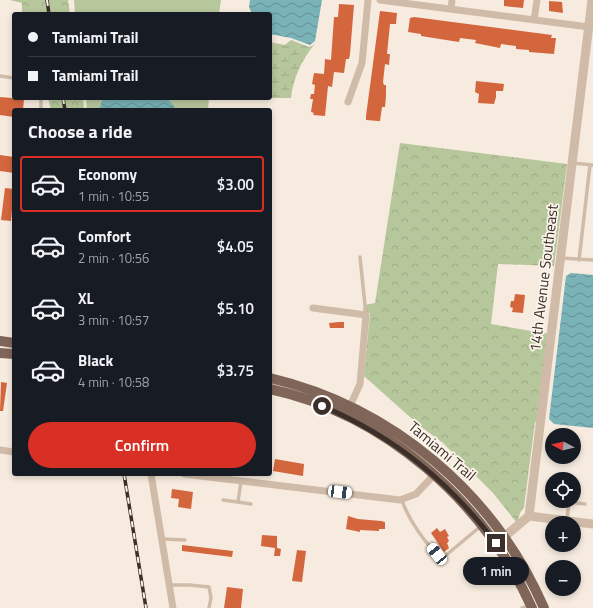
<!DOCTYPE html>
<html lang="en">
<head>
<meta charset="utf-8">
<style>
  :root { --surface:#171b24; --page:#20242c; --text:#f1f3f6; --muted:#9ea1a6; --line:#363941; --accent:#d93025 }
  body { margin:0; font-family:"Titillium Web",sans-serif; background:var(--page); color:var(--text); height:100vh; display:flex; flex-direction:column; font-size:15px; white-space:nowrap }
  * { box-sizing:border-box; margin:0 }
  p { font-size:13px; color:var(--muted) }
  .icon { flex:none; width:22px; height:22px; fill:none; stroke:currentColor; stroke-width:2; stroke-linecap:round; stroke-linejoin:round }
  .map { position:relative; flex:1; overflow:hidden }
  .side { position:absolute; left:12px; top:108px; width:260px; height:368px; display:flex; flex-direction:column; background:var(--surface); border-radius:4px; box-shadow:0 2px 6px #0003 }
  .side>* { flex:none }
  .banner { position:absolute; left:12px; top:12px; width:260px; height:88px; border-radius:4px; box-shadow:0 2px 6px #0003; display:grid; align-content:center; height:88px; padding:0 16px; background:var(--surface) }
  .needle { width:26px; rotate:277deg }
  .buttons { position:absolute; left:545px; top:428px; display:grid; gap:8px }
  .buttons a { display:grid; place-items:center; width:36px; height:36px; border-radius:50%; background:var(--surface); box-shadow:0 2px 6px #0003; font-size:20px }
  .end { position:absolute; width:18px; height:18px; margin:-9px; border:5px solid #3c2f29; background:#fff; box-shadow:0 0 0 2px #fff }
  .from { border-radius:50% }
  .bubble { position:absolute; height:28px; border-radius:14px; background:var(--surface); box-shadow:0 2px 6px #0003; font-size:13px; font-weight:600; line-height:28px; text-align:center }
  .car { position:absolute; width:12px; height:24px; margin:-12px -6px; border-radius:5px; box-shadow:0 0 3px 1px #0007; background:linear-gradient(#fff 24%,#345 0 40%,#fff 0 76%,#345 0 86%,#fff 0) }
  .banner b { display:flex; align-items:center; gap:14px; height:38px; font-size:15px }
  .banner b+b { border-top:1px solid var(--line) }
  .banner i { width:10px; height:10px; background:var(--text) }
  ul { padding:0; list-style:none }
  li { display:flex; align-items:center; gap:12px; height:56px; margin:0 8px 6px; padding:0 8px; border:2px solid transparent; border-radius:4px }
  li div { flex:1 }
  li b { display:block; font-size:15px }
  li em { font-style:normal; font-weight:600 }
  li.current { border-color:var(--accent) }
  li>.icon { width:36px; height:36px; stroke-width:1.5 }
  h2 { padding:0 16px; font-size:18px; line-height:48px }
  .cta { display:flex; gap:8px; margin-top:auto; padding:8px 16px }
  .cta a { flex:1; height:46px; border-radius:24px; background:var(--accent); color:#fff; font-size:16px; font-weight:600; line-height:46px; text-align:center }
  .map>svg:first-child { display:block }
  .forest { fill:url(#forest-crowns) }
  .wetland { fill:url(#wetland-marsh) }
  .park { fill:#b7c79c }
  .water { fill:url(#water-waves) }
  .building { fill:#d4663d }
  .lines { fill:none; stroke-linecap:round; stroke-linejoin:round }
  .service { stroke:#d0bba8; stroke-width:3.5 }
  .minor { stroke:#d0bba8; stroke-width:7 }
  .tertiary { stroke:#d0bba8; stroke-width:9 }
  .primary { stroke:#7f6658; stroke-width:10 }
  .rail-casing { stroke:#3c2f29; stroke-width:3.5 }
  .rail { stroke:#fcf5ec; stroke-width:2; stroke-dasharray:6; stroke-linecap:butt }
  .route { stroke:#3c2f29; stroke-width:5 }
  .labels { text-anchor:middle; stroke-width:3.5; stroke-linejoin:round; paint-order:stroke }
  .street-label { font-size:15px; fill:#3c2f29; stroke:#fcf5ec }
</style>
</head>
<body>
<div class="map">
<svg width="593" height="608" viewBox="0 0 593 608">
  <defs>
    <pattern id="forest-crowns" width="20" height="18" patternUnits="userSpaceOnUse"><rect width="20" height="18" fill="#b7c79c"/><path d="M2 6a3 3 0 1 1 6 0M12 15a3 3 0 1 1 6 0" fill="none" stroke="#9eab86"/></pattern>
    <pattern id="wetland-marsh" width="20" height="14" patternUnits="userSpaceOnUse"><rect width="20" height="14" fill="#b7c79c"/><path d="M1 5h8M5 5V1M11 12h8M15 12V8" fill="none" stroke="#9eab86"/></pattern>
    <pattern id="water-waves" width="16" height="10" patternUnits="userSpaceOnUse"><rect width="16" height="10" fill="#79b2b7"/><path d="M0 5q4-4 8 0t8 0" fill="none" stroke="#649195"/></pattern>
  </defs>
  <rect width="100%" height="100%" fill="#f6ebde"/>
  <path class="forest" d="M 10,0 L 68,0 L 70,14 L 22,14 L 22,3 Z
    M 48,98 L 83,98 L 84,110 L 51,110 Z
    M 400,143 L 567,164 L 554,266 L 498,264 L 491,324 L 548,334 L 537,422 L 535,422 L 524,507 L 520,513 L 517,523 L 493,493 L 443,443 L 420,426 L 364,376 L 370,313 L 363,312 L 364,305 L 375,303 Z"/>
  <path class="wetland" d="M 291,40 L 309,47 L 314,45 C 301,61 293,79 291,98 L 268,98 L 270,98 L 270,42 L 285,45 Z"/>
  <path class="park" d="M 74,0 L 221,0 L 219,14 L 75,14 Z
    M 86,98 L 209,98 L 208,110 L 87,110 Z"/>
  <path class="water" d="M 250,0 L 322,0 L 315,41 L 310,45 L 291,38 L 270,34 L 270,14 L 252,14 L 249,7 Z
    M 103,98 L 165,98 L 168,99 L 174,106 L 174,110 L 99,110 Z
    M 571,273 L 593,275 L 593,428 L 554,424 L 549,419 L 566,276 Z"/>
  <path class="building" d="M 504,0 L 524,0 L 523,8 L 504,6 Z
    M 549,1 L 562,2 L 563,13 L 549,11 Z
    M 339,4 L 354,5 L 350,54 L 349,59 L 346,59 L 344,73 L 334,72 L 332,87 L 328,86 L 325,116 L 313,115 L 314,113 L 311,112 L 313,99 L 310,99 L 311,94 L 314,94 L 315,85 L 312,84 L 314,73 L 324,74 L 325,59 L 331,60 L 334,17 L 338,17 Z
    M 380,11 L 397,13 L 396,24 L 390,24 L 387,54 L 390,54 L 389,65 L 385,64 L 383,82 L 384,85 L 386,85 L 386,96 L 385,107 L 382,107 L 380,121 L 378,121 L 366,120 L 366,116 Z
    M 414,17 L 552,35 L 551,38 L 556,38 L 554,54 L 529,52 L 529,50 L 516,49 L 516,46 L 501,44 L 500,48 L 475,43 L 476,40 L 460,38 L 459,42 L 421,36 L 421,34 L 408,32 L 410,18 Z
    M 476,81 L 504,84 L 503,91 L 496,91 L 496,97 L 494,104 L 478,103 L 479,94 L 475,92 Z
    M 0,97 L 24,99 L 23,110 L 14,110 L 14,117 L 0,115 Z
    M 0,155 L 14,157 L 14,173 L 0,171 Z
    M 5,188 L 14,189 L 11,221 L 1,220 Z
    M 515,294 L 525,295 L 523,313 L 512,312 L 513,308 L 510,307 L 511,301 L 514,301 Z
    M 339,322 L 344,322 L 344,328 L 330,328 L 329,323 Z
    M 1,382 L 7,383 L 3,411 L 0,411 Z
    M 275,459 L 304,464 L 303,476 L 273,471 Z
    M 172,489 L 193,492 L 191,509 L 178,507 L 179,499 L 171,498 Z
    M 348,516 L 358,519 L 381,521 L 385,522 L 385,529 L 379,529 L 379,531 L 360,530 L 360,532 L 346,529 Z
    M 437,528 L 440,532 L 445,529 L 449,536 L 447,537 L 449,541 L 447,543 L 449,548 L 444,552 L 431,533 Z
    M 262,535 L 277,536 L 277,548 L 281,549 L 280,556 L 274,556 L 275,548 L 261,546 Z
    M 182,545 L 233,551 L 232,557 L 182,551 Z
    M 297,550 L 306,551 L 302,582 L 292,581 Z
    M 227,587 L 243,589 L 241,608 L 224,608 Z"/>
  <g class="lines">
    <path class="service" d="M 0,76 L 14,78
      M 41,98 L 41,110
      M 573,163 L 593,165
      M 360,257 L 366,315
      M 561,258 L 593,260
      M 579,260 L 590,165
      M 549,499 L 552,500
      M 223,500 L 238,502 L 241,481
      M 402,500 C 407,516 426,547 441,556 L 445,556 L 481,526
      M 562,501 L 569,502 L 567,519
      M 238,502 L 251,504
      M 569,502 L 585,504
      M 162,539 L 185,540
      M 169,585 L 189,585 L 209,587 L 211,598 L 209,608
      M 522,608 L 529,605"/>
    <path class="minor" d="M 380,0 L 589,27
      M 451,9 L 452,0
      M 534,20 L 537,0
      M 348,102 L 362,63 L 368,0
      M 313,308 L 366,315 L 360,384 L 350,406
      M 0,450 L 14,452
      M 151,474 L 173,608
      M 184,474 L 400,500 L 416,494 L 434,475"/>
    <path class="tertiary" d="M 529,516 L 593,524
      M 498,542 L 529,516 L 592,0"/>
    <path class="primary" d="M 0,341 L 14,343
      M 0,353 L 14,354
      M 270,378 C 392,407 494,493 544,608
      M 270,389 C 385,414 484,501 532,608"/>
    <g class="rail-casing">
      <path id="rail" d="M 47,0 L 49,14
        M 63,98 L 65,110
        M 124,474 L 146,608"/>
    </g>
    <use href="#rail" class="rail"/>
  </g>
  <g class="lines">
    <path class="route" d="M 322,406 C 395,437 448,481 496,543"/>
  </g>
  <g class="labels">
    <g class="street-label">
      <text transform="translate(544 278) rotate(-83)" y="5">14th Avenue Southeast</text>
      <text transform="translate(442 451) rotate(40)" y="5">Tamiami Trail</text>
    </g>
  </g>
</svg>
<div class="buttons">
<a><svg class="needle" viewBox="-14 -14 28 28"><path d="M0-13l5 13h-10z" fill="#e53935"/><path d="M0 13l5-13h-10z" fill="#9ea1a6"/></svg></a>
<a><svg class="icon" aria-label="locate" viewBox="0 0 24 24"><circle cx="12" cy="12" r="6"/><path d="M12 2v4M12 18v4M2 12h4M18 12h4"/></svg></a>
<a>+</a>
<a>−</a>
</div>
<i class="end from" style="left:322px;top:406px"></i>
<i class="end" style="left:496px;top:543px"></i>
<div class="bubble" style="left:463px;top:557px;width:66px">1 min</div>
<i class="car" style="left:340px;top:492px;rotate:97deg"></i>
<i class="car" style="left:437px;top:554px;rotate:321deg"></i>
<div class="banner">
<b><i class="from"></i>Tamiami Trail</b>
<b><i></i>Tamiami Trail</b>
</div>
<section class="side">
<h2>Choose a ride</h2>
<ul>
<li class="current"><svg class="icon" aria-label="car" viewBox="0 0 24 24"><path d="M5 17H2v-5l4-1 3-4h7l3 4 3 1v5h-3M9 17h6M6 11h13"/><circle cx="7" cy="17" r="2"/><circle cx="17" cy="17" r="2"/></svg><div><b>Economy</b><p>1 min · 10:55</p></div><em>$3.00</em></li>
<li><svg class="icon" aria-label="car" viewBox="0 0 24 24"><path d="M5 17H2v-5l4-1 3-4h7l3 4 3 1v5h-3M9 17h6M6 11h13"/><circle cx="7" cy="17" r="2"/><circle cx="17" cy="17" r="2"/></svg><div><b>Comfort</b><p>2 min · 10:56</p></div><em>$4.05</em></li>
<li><svg class="icon" aria-label="car" viewBox="0 0 24 24"><path d="M5 17H2v-5l4-1 3-4h7l3 4 3 1v5h-3M9 17h6M6 11h13"/><circle cx="7" cy="17" r="2"/><circle cx="17" cy="17" r="2"/></svg><div><b>XL</b><p>3 min · 10:57</p></div><em>$5.10</em></li>
<li><svg class="icon" aria-label="car" viewBox="0 0 24 24"><path d="M5 17H2v-5l4-1 3-4h7l3 4 3 1v5h-3M9 17h6M6 11h13"/><circle cx="7" cy="17" r="2"/><circle cx="17" cy="17" r="2"/></svg><div><b>Black</b><p>4 min · 10:58</p></div><em>$3.75</em></li>
</ul>
<div class="cta"><a>Confirm</a></div>
</section>
</div>
</body>
</html>
